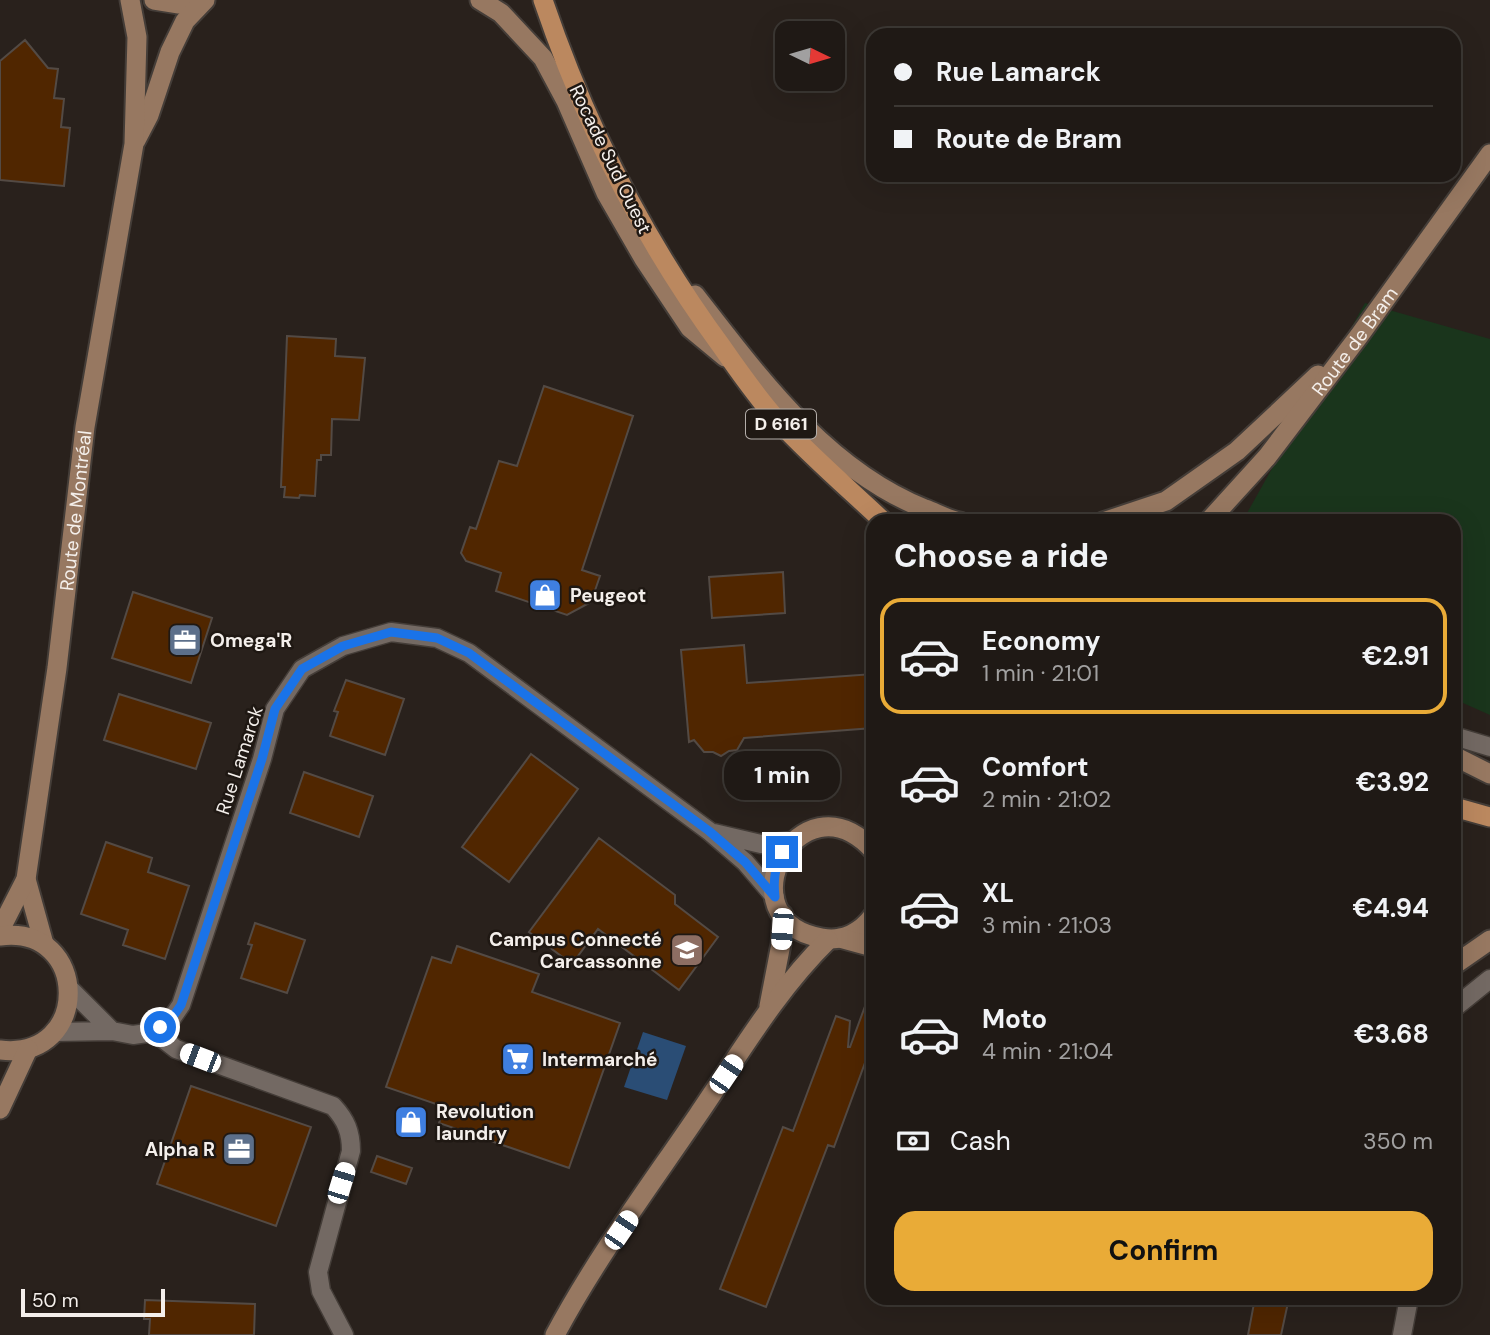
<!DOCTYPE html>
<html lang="en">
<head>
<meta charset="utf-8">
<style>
  :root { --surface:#1f1915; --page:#2c2622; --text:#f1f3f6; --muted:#a1a0a0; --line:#3c3834; --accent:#e9ab37 }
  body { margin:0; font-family:"DM Sans",sans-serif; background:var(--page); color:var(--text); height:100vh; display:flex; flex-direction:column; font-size:26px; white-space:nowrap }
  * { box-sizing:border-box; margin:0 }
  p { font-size:23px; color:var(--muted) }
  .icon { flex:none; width:38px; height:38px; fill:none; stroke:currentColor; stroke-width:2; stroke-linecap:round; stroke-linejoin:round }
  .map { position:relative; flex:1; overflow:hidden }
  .panel { position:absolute; left:866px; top:514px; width:595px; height:791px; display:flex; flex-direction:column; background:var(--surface); border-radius:21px; box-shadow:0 7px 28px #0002,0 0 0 2px var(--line) }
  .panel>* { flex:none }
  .top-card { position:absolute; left:866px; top:28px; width:595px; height:154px; border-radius:21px; box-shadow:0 7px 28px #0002,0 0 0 2px var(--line); display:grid; align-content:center; height:154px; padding:0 28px; background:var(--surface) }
  .needle { width:46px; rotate:95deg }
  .fabs { position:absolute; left:775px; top:21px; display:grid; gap:14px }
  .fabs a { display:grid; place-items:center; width:70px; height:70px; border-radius:14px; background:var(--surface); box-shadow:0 7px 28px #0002,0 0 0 2px var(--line); font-size:35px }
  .scale { position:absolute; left:21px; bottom:18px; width:144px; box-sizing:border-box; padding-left:7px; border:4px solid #f4efeb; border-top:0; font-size:19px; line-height:24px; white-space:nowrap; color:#f4efeb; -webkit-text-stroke:5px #1f1813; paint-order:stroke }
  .end { position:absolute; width:32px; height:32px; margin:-16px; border:9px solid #1a73e8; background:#fff; box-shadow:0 0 0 4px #fff }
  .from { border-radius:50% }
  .bubble { position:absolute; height:49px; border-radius:21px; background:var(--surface); box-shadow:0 7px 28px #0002,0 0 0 2px var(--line); font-size:23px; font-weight:700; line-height:49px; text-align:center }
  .car { position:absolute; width:21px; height:42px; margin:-21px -10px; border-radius:9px; box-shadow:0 0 5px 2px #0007; background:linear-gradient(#fff 24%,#345 0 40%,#fff 0 76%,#345 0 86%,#fff 0) }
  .top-card b { display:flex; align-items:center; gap:24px; height:66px; font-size:26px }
  .top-card b+b { border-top:2px solid var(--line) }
  .top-card i { width:18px; height:18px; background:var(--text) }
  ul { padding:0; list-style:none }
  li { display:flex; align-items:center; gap:21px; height:116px; margin:0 14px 10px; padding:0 14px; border:4px solid transparent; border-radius:21px }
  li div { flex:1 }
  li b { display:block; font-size:26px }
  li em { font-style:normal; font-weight:700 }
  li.on { border-color:var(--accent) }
  li>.icon { width:63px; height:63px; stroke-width:1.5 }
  h2 { padding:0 28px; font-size:32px; line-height:84px }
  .pay { display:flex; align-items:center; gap:18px; height:77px; padding:0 28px; font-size:26px }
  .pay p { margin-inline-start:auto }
  .action { display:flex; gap:14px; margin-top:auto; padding:14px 28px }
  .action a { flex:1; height:80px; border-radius:21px; background:var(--accent); color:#111; font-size:28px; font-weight:700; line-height:80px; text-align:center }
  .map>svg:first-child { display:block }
  .green { fill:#1a351c }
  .water { fill:#2a4d75 }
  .building { fill:#502600; stroke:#534a44; stroke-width:2 }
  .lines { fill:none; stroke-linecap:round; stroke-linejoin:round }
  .minor-casing { stroke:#443d38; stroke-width:21 }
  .secondary-casing { stroke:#443d38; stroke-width:23 }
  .primary-casing { stroke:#443d38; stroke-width:23 }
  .minor { stroke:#736963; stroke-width:18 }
  .secondary { stroke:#977861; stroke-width:19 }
  .primary { stroke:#bb885f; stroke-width:19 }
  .route { stroke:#1a73e8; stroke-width:9 }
  .labels { text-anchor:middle; stroke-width:5; stroke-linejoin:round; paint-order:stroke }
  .shield { fill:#1f1813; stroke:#b4aeaa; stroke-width:2 }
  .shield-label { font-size:18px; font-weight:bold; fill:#f4efeb }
  .street-label { font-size:19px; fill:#f4efeb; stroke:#1f1813 }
  .poi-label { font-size:19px; font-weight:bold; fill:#f4efeb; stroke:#1f1813; text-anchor:start }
</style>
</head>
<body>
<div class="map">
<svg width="1490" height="1335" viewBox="0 0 1490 1335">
  <rect width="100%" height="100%" fill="#29211c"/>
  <path class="green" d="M 1365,303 L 1490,339 L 1490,715 L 1454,699 L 1454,522 L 1242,522 Z"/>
  <path class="water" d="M 643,1032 L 686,1046 L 667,1100 L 624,1087 Z"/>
  <path class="building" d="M 25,40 L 48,68 L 58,69 L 54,98 L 64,99 L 61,127 L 70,128 L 64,186 L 0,180 L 0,61 Z
    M 287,336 L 336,339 L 335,356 L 365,358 L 359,420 L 332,419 L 331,455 L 321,455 L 321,460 L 317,460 L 315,496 L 300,495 L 299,498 L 284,497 L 285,487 L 281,487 Z
    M 544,386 L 633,416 L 582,570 L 600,576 L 591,602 L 567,615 L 496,591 L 501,573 L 466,561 L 461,553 L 470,527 L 476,529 L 499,461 L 517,466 Z
    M 783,572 L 785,613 L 712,618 L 709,577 Z
    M 133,592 L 212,618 L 191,683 L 112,658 Z
    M 744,645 L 747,683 L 873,674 L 873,728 L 744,738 L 737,750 L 729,751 L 721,756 L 713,752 L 704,752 L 694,740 L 689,742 L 681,650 Z
    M 346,680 L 404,699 L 385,755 L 330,736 L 338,712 L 334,711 Z
    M 119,694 L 211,723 L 196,769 L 104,740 Z
    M 531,754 L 578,789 L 509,882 L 462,847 Z
    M 304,772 L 373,796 L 359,837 L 290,813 Z
    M 599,838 L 675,895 L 675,904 L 718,937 L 679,990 L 598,929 L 572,964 L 529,932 Z
    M 106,842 L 152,858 L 148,872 L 189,886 L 165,959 L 123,945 L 128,930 L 81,914 Z
    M 255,923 L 305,940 L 287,993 L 241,978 L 252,945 L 248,944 Z
    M 457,946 L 539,974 L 532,992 L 620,1023 L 569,1168 L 439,1123 L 445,1107 L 386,1087 L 432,957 L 451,963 Z
    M 871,990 L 873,990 L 873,1041 L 834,1147 L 828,1145 L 766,1307 L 720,1289 L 783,1127 L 793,1131 L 836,1016 L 850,1021 L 848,1047 L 850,1047 Z
    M 191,1086 L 311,1127 L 276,1226 L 157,1184 Z
    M 377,1156 L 412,1168 L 406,1184 L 371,1172 Z
    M 1255,1298 L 1289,1298 L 1281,1335 L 1248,1335 Z
    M 145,1300 L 255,1304 L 254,1335 L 149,1335 L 150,1319 L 144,1319 Z"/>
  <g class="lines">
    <g class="minor-casing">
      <path id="minor" d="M 1454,736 L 1490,747
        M 714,833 L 761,844 L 793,841
        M 69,988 L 112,1031
        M 1454,1008 L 1490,979
        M 55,1032 L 112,1031 L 133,1035 L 154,1032 L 176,1049 L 333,1106 C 346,1120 351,1132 351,1151 L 318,1272 L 321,1291 L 344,1335
        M 154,1032 L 172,1018 L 181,1005 L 262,759 L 275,709 L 302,669 L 343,646 L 391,632 L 437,638 L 469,653 L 709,831 L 745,862 L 775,897
        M 1402,1335 L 1409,1298"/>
    </g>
    <g class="secondary-casing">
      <g id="secondary">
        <path d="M 154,0 L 179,4 L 199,0"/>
        <path d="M 480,0 L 501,13 L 543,58 L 566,101 L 606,193 L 644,259 L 690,328 L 725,357"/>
        <path d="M 136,140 L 149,115 L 170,52 L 185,21 L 205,0"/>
        <path d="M 695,295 C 759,377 825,469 925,509 C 936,513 948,520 960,522"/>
        <path d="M 1103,522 L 1166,501 L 1237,451 L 1318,375"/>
        <path id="s1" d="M 1208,522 L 1267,457 L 1359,336 L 1490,154"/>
        <path d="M 1454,756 L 1490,774"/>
        <path d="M 873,850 C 799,770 720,921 822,938 C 843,942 861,932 873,916"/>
        <path d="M 26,879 L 44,944"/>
        <path id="s2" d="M 0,930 L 26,879 L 57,668 L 85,427 L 134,144 L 137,37 L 130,0"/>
        <path d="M 0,936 C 90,924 92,1061 0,1050"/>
        <path d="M 840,938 L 873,947"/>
        <path d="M 1454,965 L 1490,940"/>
        <path d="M 769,1006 L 781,944 L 783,915"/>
        <path d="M 0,1109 L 28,1049"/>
        <path d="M 555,1335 C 596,1258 649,1187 698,1115 C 739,1055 776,991 828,940"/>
      </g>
    </g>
    <g class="primary-casing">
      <path id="primary" d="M 543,0 C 585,124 644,241 722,347 C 740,373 759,400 780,423 C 813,458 849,489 884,522
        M 1454,807 L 1490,817"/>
    </g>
    <use href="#minor" class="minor"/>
    <use href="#secondary" class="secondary"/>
    <use href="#primary" class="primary"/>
  </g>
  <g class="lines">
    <path class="route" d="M 160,1027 L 172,1018 L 181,1005 L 262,759 L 275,709 L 302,669 L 343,646 L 391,632 L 437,638 L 469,653 L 709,831 L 745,862 L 775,897 C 773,880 775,868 782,852"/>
  </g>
  <defs>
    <g id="shop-square" transform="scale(1.75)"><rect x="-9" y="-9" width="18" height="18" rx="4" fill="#3f7fe0" stroke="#1f1813"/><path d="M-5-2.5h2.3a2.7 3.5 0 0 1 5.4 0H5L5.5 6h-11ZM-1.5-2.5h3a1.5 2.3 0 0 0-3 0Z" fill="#fff"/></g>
    <g id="office-square" transform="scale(1.75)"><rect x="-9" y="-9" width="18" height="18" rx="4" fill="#5c6f8a" stroke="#1f1813"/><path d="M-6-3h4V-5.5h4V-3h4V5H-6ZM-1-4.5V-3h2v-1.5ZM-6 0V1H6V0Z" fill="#fff"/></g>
    <g id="university-square" transform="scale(1.75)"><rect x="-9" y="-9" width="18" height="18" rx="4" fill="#8d6e63" stroke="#1f1813"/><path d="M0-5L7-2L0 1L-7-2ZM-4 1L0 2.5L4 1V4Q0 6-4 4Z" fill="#fff"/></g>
    <g id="supermarket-square" transform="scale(1.75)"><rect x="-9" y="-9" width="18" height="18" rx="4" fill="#3f7fe0" stroke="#1f1813"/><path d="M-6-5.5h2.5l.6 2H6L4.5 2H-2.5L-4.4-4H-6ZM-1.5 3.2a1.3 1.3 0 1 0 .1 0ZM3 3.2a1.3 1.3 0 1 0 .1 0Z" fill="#fff"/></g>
  </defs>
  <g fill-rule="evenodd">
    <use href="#shop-square" x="545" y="595"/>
    <use href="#office-square" x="185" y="640"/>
    <use href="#university-square" x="687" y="950"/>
    <use href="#supermarket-square" x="518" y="1059"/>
    <use href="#shop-square" x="411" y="1122"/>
    <use href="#office-square" x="239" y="1149"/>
  </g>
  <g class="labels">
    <rect class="shield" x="746" y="409.5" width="70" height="29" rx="5"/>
    <g class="shield-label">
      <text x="781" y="430">D 6161</text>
    </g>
    <g class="street-label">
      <text transform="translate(611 159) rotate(64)" y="7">Rocade Sud Ouest</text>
      <text dy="7" stroke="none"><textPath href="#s1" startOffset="233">Route de Bram</textPath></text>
      <text dy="7" stroke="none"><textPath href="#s2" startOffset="429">Route de Montréal</textPath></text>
      <text transform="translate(239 760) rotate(-72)" y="7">Rue Lamarck</text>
    </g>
    <g class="poi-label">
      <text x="570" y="602">Peugeot</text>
      <text x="210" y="647">Omega'R</text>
      <text x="662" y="946" text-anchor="end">Campus Connecté<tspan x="662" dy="22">Carcassonne</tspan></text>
      <text x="542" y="1066">Intermarché</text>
      <text x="436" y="1118">Revolution<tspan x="436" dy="22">laundry</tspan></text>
      <text x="215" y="1156" text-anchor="end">Alpha R</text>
    </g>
  </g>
</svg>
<div class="fabs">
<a><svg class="needle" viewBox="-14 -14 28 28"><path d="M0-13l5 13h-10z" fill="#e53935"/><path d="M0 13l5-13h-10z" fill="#a1a0a0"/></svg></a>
</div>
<div class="scale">50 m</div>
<i class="end from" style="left:160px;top:1027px"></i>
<i class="end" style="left:782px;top:852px"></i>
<div class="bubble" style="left:724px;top:751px;width:116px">1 min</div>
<i class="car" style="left:782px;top:929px;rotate:184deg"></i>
<i class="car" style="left:200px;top:1058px;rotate:291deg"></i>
<i class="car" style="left:726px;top:1074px;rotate:34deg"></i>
<i class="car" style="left:341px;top:1183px;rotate:17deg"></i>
<i class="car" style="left:621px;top:1230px;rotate:34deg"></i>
<div class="top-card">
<b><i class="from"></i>Rue Lamarck</b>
<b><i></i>Route de Bram</b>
</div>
<section class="panel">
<h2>Choose a ride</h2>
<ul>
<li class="on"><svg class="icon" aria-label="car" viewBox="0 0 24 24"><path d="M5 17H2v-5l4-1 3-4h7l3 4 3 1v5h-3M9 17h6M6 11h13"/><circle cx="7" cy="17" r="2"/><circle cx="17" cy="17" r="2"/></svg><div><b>Economy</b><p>1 min · 21:01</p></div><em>€2.91</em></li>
<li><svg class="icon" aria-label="car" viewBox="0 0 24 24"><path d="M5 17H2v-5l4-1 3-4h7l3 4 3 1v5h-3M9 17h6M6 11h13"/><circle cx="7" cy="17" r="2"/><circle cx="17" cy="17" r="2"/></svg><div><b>Comfort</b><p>2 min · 21:02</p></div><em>€3.92</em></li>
<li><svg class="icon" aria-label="car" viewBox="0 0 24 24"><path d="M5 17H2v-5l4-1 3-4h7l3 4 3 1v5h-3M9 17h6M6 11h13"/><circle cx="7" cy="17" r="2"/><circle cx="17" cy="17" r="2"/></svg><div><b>XL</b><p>3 min · 21:03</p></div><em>€4.94</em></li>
<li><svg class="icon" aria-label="car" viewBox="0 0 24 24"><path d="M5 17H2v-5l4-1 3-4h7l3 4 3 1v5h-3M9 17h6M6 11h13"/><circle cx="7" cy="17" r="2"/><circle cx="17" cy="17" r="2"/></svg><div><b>Moto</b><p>4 min · 21:04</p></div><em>€3.68</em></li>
</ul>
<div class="pay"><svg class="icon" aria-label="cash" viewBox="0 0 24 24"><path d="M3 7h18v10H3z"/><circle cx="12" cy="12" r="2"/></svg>Cash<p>350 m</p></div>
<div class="action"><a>Confirm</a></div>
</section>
</div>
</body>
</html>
